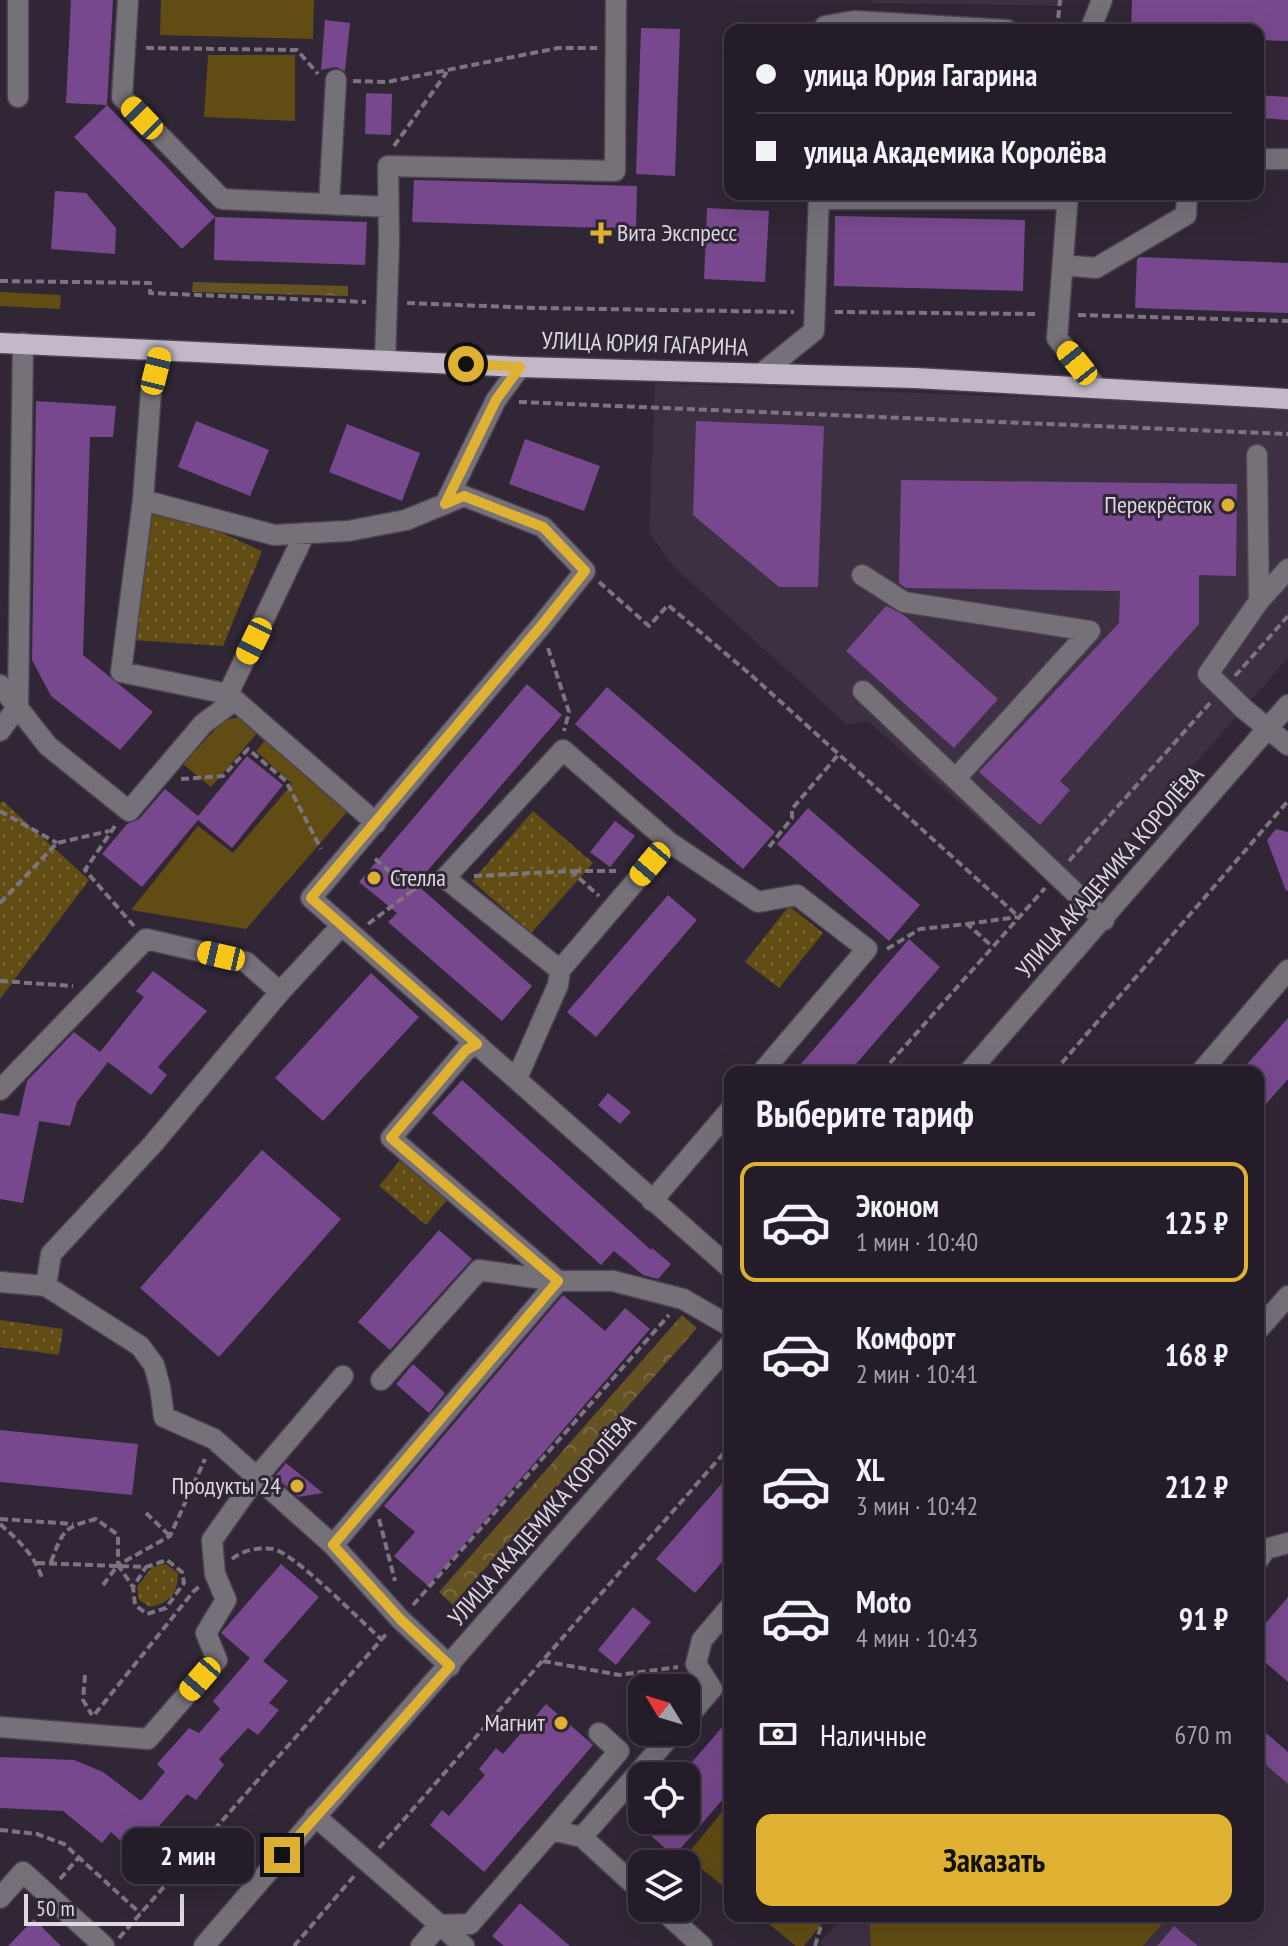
<!DOCTYPE html>
<html lang="ru">
<head>
<meta charset="utf-8">
<style>
  :root { --surface:#241c28; --page:#302934; --text:#f1f3f6; --muted:#a3a1a8; --line:#413a45; --accent:#deb133 }
  body { margin:0; font-family:"PT Sans Narrow",sans-serif; background:var(--page); color:var(--text); height:100vh; display:flex; flex-direction:column; font-size:30px; white-space:nowrap }
  * { box-sizing:border-box; margin:0 }
  p { font-size:26px; color:var(--muted) }
  .icon { flex:none; width:44px; height:44px; fill:none; stroke:currentColor; stroke-width:2; stroke-linecap:round; stroke-linejoin:round }
  .map { position:relative; flex:1; overflow:hidden }
  .sheet { position:absolute; left:724px; top:1066px; width:540px; height:856px; display:flex; flex-direction:column; background:var(--surface); border-radius:16px; box-shadow:0 8px 32px #0002,0 0 0 2px var(--line) }
  .sheet>* { flex:none }
  .banner { position:absolute; left:724px; top:24px; width:540px; height:176px; border-radius:16px; box-shadow:0 8px 32px #0002,0 0 0 2px var(--line); display:grid; align-content:center; height:176px; padding:0 32px; background:var(--surface) }
  .needle { width:52px; rotate:308deg }
  .buttons { position:absolute; left:628px; top:1674px; display:grid; gap:16px }
  .buttons a { display:grid; place-items:center; width:72px; height:72px; border-radius:16px; background:var(--surface); box-shadow:0 8px 32px #0002,0 0 0 2px var(--line); font-size:40px }
  .scale { position:absolute; left:24px; bottom:20px; width:160px; box-sizing:border-box; padding-left:8px; border:4px solid #ded8e1; border-top:0; font-size:22px; line-height:28px; white-space:nowrap; color:#ded8e1; -webkit-text-stroke:6px #302635; paint-order:stroke }
  .end { position:absolute; width:36px; height:36px; margin:-18px; border:10px solid #deb133; background:#111; box-shadow:0 0 0 4px #111 }
  .from { border-radius:50% }
  .bubble { position:absolute; height:56px; border-radius:16px; background:var(--surface); box-shadow:0 8px 32px #0002,0 0 0 2px var(--line); font-size:26px; font-weight:700; line-height:56px; text-align:center }
  .car { position:absolute; width:24px; height:48px; margin:-24px -12px; border-radius:10px; box-shadow:0 0 6px 2px #0007; background:linear-gradient(#f5c518 24%,#345 0 40%,#f5c518 0 76%,#345 0 86%,#f5c518 0) }
  .banner b { display:flex; align-items:center; gap:28px; height:76px; font-size:30px }
  .banner b+b { border-top:2px solid var(--line) }
  .banner i { width:20px; height:20px; background:var(--text) }
  ul { padding:0; list-style:none }
  li { display:flex; align-items:center; gap:24px; height:120px; margin:0 16px 12px; padding:0 16px; border:4px solid transparent; border-radius:16px }
  li div { flex:1 }
  li b { display:block; font-size:30px }
  li em { font-style:normal; font-weight:700 }
  li.on { border-color:var(--accent) }
  li>.icon { width:72px; height:72px; stroke-width:1.5 }
  h2 { padding:0 32px; font-size:36px; line-height:96px }
  .pay { display:flex; align-items:center; gap:20px; height:88px; padding:0 32px; font-size:30px }
  .pay p { margin-inline-start:auto }
  .primary-button { display:flex; gap:16px; margin-top:auto; padding:16px 32px }
  .primary-button a { flex:1; height:92px; border-radius:16px; background:var(--accent); color:#111; font-size:32px; font-weight:700; line-height:92px; text-align:center }
  .map>svg:first-child { display:block }
  .built { fill:#3d3043 }
  .green { fill:#614c14 }
  .forest { fill:url(#forest-crowns) }
  .park { fill:url(#park-dots) }
  .building { fill:#77488d }
  .lines { fill:none; stroke-linecap:round; stroke-linejoin:round }
  .minor-casing { stroke:#4c4251; stroke-width:23 }
  .major-casing { stroke:#4c4251; stroke-width:23 }
  .path { stroke:#7c7480; stroke-width:4; stroke-dasharray:8 4; stroke-linecap:butt }
  .minor { stroke:#767179; stroke-width:20 }
  .major { stroke:#c2b8c8; stroke-width:20 }
  .route { stroke:#deb133; stroke-width:10 }
  .poi-dot { fill:#deb133; stroke:#302635; stroke-width:3 }
  .labels { text-anchor:middle; stroke-width:6; stroke-linejoin:round; paint-order:stroke }
  .poi-label { font-size:24px; fill:#ded8e1; stroke:#302635; text-anchor:end }
  .street-label { font-size:24px; fill:#ded8e1; stroke:#302635 }
</style>
</head>
<body>
<div class="map">
<svg width="1288" height="1946" viewBox="0 0 1288 1946">
  <defs>
    <pattern id="forest-crowns" width="20" height="18" patternUnits="userSpaceOnUse" patternTransform="scale(2)"><rect width="20" height="18" fill="#655222"/><path d="M2 6a3 3 0 1 1 6 0M12 15a3 3 0 1 1 6 0" fill="none" stroke="#7b6a42"/></pattern>
    <pattern id="park-dots" width="8" height="8" patternUnits="userSpaceOnUse" patternTransform="scale(2)"><rect width="8" height="8" fill="#614c14"/><path d="M2 2h.1M6 6h.1" fill="none" stroke="#776536" stroke-width="1.8" stroke-linecap="round"/></pattern>
  </defs>
  <rect width="100%" height="100%" fill="#302635"/>
  <path class="built" d="M 873,0 L 1067,0 L 1060,6 L 872,3 Z
    M 655,383 L 1288,407 L 1288,658 L 1072,903 L 868,721 L 847,725 L 674,567 L 649,532 Z
    M 1258,1726 L 1288,1752 L 1288,1946 L 823,1946 L 820,1943 L 842,1916 L 1258,1916 Z"/>
  <path class="green" d="M 161,0 L 314,0 L 313,39 L 160,35 Z
    M 208,55 L 295,55 L 295,121 L 204,117 Z
    M 0,292 L 61,295 L 60,309 L 0,306 Z
    M 241,717 L 258,732 L 211,787 L 183,764 L 224,720 Z
    M 266,739 L 348,811 L 246,929 L 131,910 L 198,826 L 233,853 L 292,784 L 256,751 Z
    M 730,1802 L 730,1892 L 686,1856 Z
    M 759,1916 L 828,1916 L 804,1946 L 796,1946 Z
    M 869,1916 L 1169,1916 L 1143,1946 L 871,1946 Z"/>
  <path class="forest" d="M 193,282 L 348,286 L 348,296 L 192,292 Z
    M 682,1315 L 697,1328 L 453,1605 L 439,1592 Z"/>
  <path class="park" d="M 152,510 L 193,520 L 262,551 L 223,646 L 132,640 Z
    M 3,801 L 89,880 L 0,999 L 0,803 Z
    M 533,811 L 593,863 L 531,933 L 472,881 Z
    M 789,906 L 823,933 L 779,988 L 745,962 Z
    M 405,1154 L 453,1193 L 426,1225 L 379,1186 Z
    M 0,1320 L 63,1329 L 59,1355 L 0,1347 Z
    M 166,1564 L 178,1573 C 178,1593 170,1603 150,1607 L 139,1600 L 137,1587 L 152,1567 Z"/>
  <path class="building" d="M 71,0 L 113,0 L 107,105 L 66,103 Z
    M 1132,0 L 1288,0 L 1288,41 L 1258,40 L 1258,30 L 1131,30 Z
    M 325,20 L 350,23 L 345,71 L 336,67 L 321,70 Z
    M 641,28 L 680,29 L 675,176 L 636,174 Z
    M 366,93 L 392,94 L 391,135 L 365,134 Z
    M 1258,95 L 1288,97 L 1288,120 L 1258,118 Z
    M 107,105 L 215,217 L 182,249 L 74,137 Z
    M 414,180 L 637,186 L 636,229 L 412,222 Z
    M 55,191 L 86,193 L 116,228 L 115,254 L 51,249 Z
    M 707,208 L 769,211 L 765,282 L 704,279 Z
    M 835,216 L 1025,220 L 1023,291 L 834,286 Z
    M 215,217 L 367,222 L 365,265 L 214,260 Z
    M 1140,257 L 1288,263 L 1288,313 L 1135,308 L 1137,259 Z
    M 36,401 L 116,406 L 113,437 L 90,437 L 83,655 L 153,712 L 120,750 L 51,696 L 32,660 Z
    M 196,421 L 269,450 L 250,496 L 178,467 Z
    M 696,421 L 824,426 L 818,587 L 779,587 L 693,515 Z
    M 347,424 L 420,453 L 402,501 L 329,472 Z
    M 525,439 L 600,466 L 584,511 L 509,484 Z
    M 901,480 L 1237,484 L 1236,576 L 1199,575 L 1199,624 L 1060,781 L 1070,790 L 1040,825 L 979,772 L 1119,623 L 1120,591 L 906,588 L 899,583 Z
    M 886,606 L 904,615 L 998,699 L 954,748 L 846,651 Z
    M 527,684 L 562,715 L 416,884 L 532,986 L 502,1021 L 388,922 L 397,913 L 359,882 Z
    M 607,687 L 775,832 L 743,869 L 575,724 Z
    M 247,756 L 283,785 L 232,848 L 198,820 L 142,887 L 102,854 L 127,824 L 139,819 L 165,789 L 198,816 Z
    M 808,808 L 920,905 L 889,941 L 777,844 Z
    M 615,821 L 635,836 L 610,867 L 590,852 Z
    M 1276,829 L 1288,832 L 1288,890 L 1286,891 L 1267,840 Z
    M 668,895 L 697,920 L 596,1037 L 567,1012 Z
    M 909,939 L 940,967 L 849,1072 L 794,1072 Z
    M 153,971 L 207,1011 L 158,1067 L 167,1075 L 151,1095 L 108,1062 L 77,1102 L 70,1126 L 39,1121 L 23,1203 L 0,1199 L 0,1113 L 19,1116 L 27,1081 L 74,1032 L 100,1052 L 144,997 L 136,991 Z
    M 371,973 L 419,1017 L 323,1121 L 275,1078 Z
    M 1288,1018 L 1288,1079 L 1258,1113 L 1258,1072 L 1240,1072 Z
    M 462,1080 L 651,1250 L 652,1248 L 671,1264 L 658,1279 L 643,1275 L 614,1251 L 601,1265 L 432,1113 Z
    M 608,1093 L 631,1112 L 620,1124 L 598,1105 Z
    M 262,1150 L 341,1219 L 219,1357 L 140,1288 Z
    M 439,1230 L 472,1259 L 390,1350 L 358,1322 Z
    M 563,1295 L 605,1331 L 625,1308 L 650,1329 L 428,1586 L 394,1556 L 415,1532 L 384,1506 Z
    M 413,1364 L 445,1393 L 429,1413 L 396,1384 Z
    M 0,1430 L 138,1444 L 132,1495 L 0,1482 Z
    M 286,1463 L 323,1493 L 298,1497 L 275,1476 Z
    M 730,1474 L 730,1553 L 695,1593 L 656,1559 Z
    M 281,1564 L 319,1597 L 263,1661 L 288,1681 L 269,1703 L 279,1710 L 258,1735 L 248,1728 L 219,1759 L 224,1765 L 196,1800 L 187,1794 L 135,1854 L 111,1832 L 102,1843 L 63,1811 L 0,1808 L 0,1757 L 74,1760 L 103,1772 L 141,1801 L 165,1772 L 157,1764 L 189,1728 L 199,1733 L 220,1709 L 213,1701 L 250,1658 L 221,1633 Z
    M 1288,1597 L 1288,1682 L 1258,1656 L 1258,1632 Z
    M 633,1607 L 651,1622 L 616,1665 L 598,1650 Z
    M 546,1704 L 593,1745 L 484,1872 L 430,1825 L 442,1810 L 449,1816 L 485,1775 L 479,1769 L 496,1748 L 503,1754 Z
    M 730,1718 L 730,1791 L 674,1856 L 633,1820 L 686,1820 L 686,1769 Z
    M 1258,1726 L 1288,1752 L 1288,1784 L 1258,1758 Z
    M 520,1903 L 570,1946 L 504,1946 L 492,1936 Z
    M 34,1919 L 61,1946 L 8,1946 Z
    M 1174,1926 L 1198,1946 L 1157,1946 Z"/>
  <g class="lines">
    <g class="minor-casing">
      <path id="minor" d="M 128,0 L 122,97 L 222,199 L 388,207
        M 825,30 L 825,26 L 854,21 L 1007,30
        M 1090,30 L 1102,0
        M 18,97 L 18,0
        M 1258,159 L 1288,159
        M 1068,194 L 1057,338 L 1096,387
        M 819,199 L 1068,199
        M 329,204 L 336,80
        M 1063,265 L 1096,268 L 1186,215 L 1187,194
        M 161,351 L 151,392 L 143,500 L 274,535 L 348,531 L 406,520 L 464,496 L 543,527 L 585,571 L 541,626 L 311,898 L 730,1268
        M 385,361 L 389,242 L 388,166 L 615,171 L 616,0
        M 762,373 L 814,331 L 819,194
        M 1257,455 L 1259,601
        M 143,500 L 121,672 L 228,694 L 376,823
        M 445,504 L 496,400 L 520,367
        M 1288,569 L 1259,601 L 1208,674 L 1244,709 L 1288,745
        M 862,575 L 904,602 L 1090,631 L 956,778
        M 0,685 L 48,746 L 129,811 L 203,724 L 235,700
        M 863,691 L 1104,920
        M 228,694 L 305,533
        M 0,731 L 18,706 L 23,343
        M 560,970 L 445,878 L 563,750 L 669,842
        M 969,1072 L 1288,705
        M 1201,1072 L 1288,970
        M 517,1078 L 558,985 L 560,970 L 669,842 L 758,902 L 797,895 L 867,949 L 762,1072
        M 0,1090 L 146,939 L 246,962 L 280,992
        M 652,1201 L 730,1110
        M 0,1282 L 46,1286 L 140,1346 L 154,1365 L 160,1387 L 164,1417 L 214,1439 L 333,1545 L 400,1619 L 450,1666
        M 46,1286 L 51,1254 L 153,1144 L 280,992 L 342,925
        M 1258,1330 L 1288,1296
        M 381,1380 L 479,1270 L 558,1281 L 613,1281 L 683,1299 L 730,1326
        M 333,1545 L 558,1281 L 391,1138 L 466,1050 L 477,1044
        M 1258,1560 L 1266,1549 L 1288,1543
        M 686,1719 L 712,1689 L 696,1664 L 702,1640 L 730,1607
        M 0,1727 L 148,1739 L 217,1660 L 206,1633 L 226,1600 L 215,1574 L 212,1540 L 256,1478 L 343,1376
        M 315,1816 L 464,1946
        M 552,1830 L 619,1751 L 599,1733
        M 582,1837 L 642,1892
        M 0,1898 L 23,1872 L 104,1946
        M 660,1908 L 702,1946
        M 204,1946 C 377,1744 555,1545 730,1344
        M 421,1946 L 439,1925 L 470,1924 L 552,1830 L 582,1837 L 674,1732"/>
    </g>
    <g class="major-casing">
      <path id="major" d="M 0,343 L 520,367 L 915,378 L 1288,399"/>
    </g>
    <path class="path" d="M 1057,30 L 1060,0
      M 148,46 L 148,48 L 297,50 L 318,74
      M 353,81 L 387,82 L 558,48 L 597,48
      M 394,146 L 447,72
      M 0,281 L 150,283 L 150,293 L 366,302
      M 407,303 L 535,308 L 794,312
      M 835,312 L 1038,314
      M 1078,315 L 1288,321
      M 519,402 L 1288,434
      M 599,582 L 649,626 L 668,605 L 751,675 L 1019,917
      M 548,648 L 569,712 L 564,731
      M 1235,676 L 1288,616
      M 181,779 L 223,776 L 248,749 L 286,781 L 321,849
      M 0,811 L 57,843
      M 115,826 L 85,870 L 134,926
      M 769,847 L 792,818 L 792,809 L 838,755
      M 1069,861 L 1210,703
      M 573,871 L 616,871
      M 474,876 L 571,871 L 599,896
      M 412,891 L 425,879
      M 0,903 L 57,843 L 109,831
      M 368,924 L 412,891 L 373,857
      M 967,924 L 1017,917
      M 887,949 L 920,929 L 967,924 L 992,946
      M 0,981 L 73,986
      M 882,1072 L 1045,888
      M 1054,1072 L 1288,801
      M 146,1513 L 170,1536
      M 0,1519 L 73,1524
      M 379,1519 L 395,1581
      M 0,1524 C 18,1540 34,1554 42,1578
      M 232,1559 C 243,1550 258,1547 273,1549 C 293,1552 363,1623 382,1640
      M 51,1562 C 63,1531 63,1527 96,1519 L 118,1535 L 118,1565 L 170,1536 L 205,1459
      M 37,1563 L 146,1567 L 167,1560 L 182,1572 L 184,1583 L 166,1608 L 147,1614 L 135,1605 L 133,1587 L 146,1567
      M 103,1585 L 118,1565 L 133,1587
      M 413,1605 L 669,1315
      M 543,1661 L 619,1675 L 678,1667
      M 85,1675 L 83,1700 L 92,1715
      M 95,1714 L 193,1592 L 201,1585
      M 0,1830 L 37,1834 L 64,1844 L 140,1913
      M 379,1848 L 730,1446
      M 60,1879 L 79,1857
      M 119,1938 L 388,1632
      M 294,1946 L 355,1875
      M 815,1946 L 824,1916"/>
    <use href="#minor" class="minor"/>
    <use href="#major" class="major"/>
  </g>
  <g class="lines">
    <path class="route" d="M 282,1855 L 450,1666 L 400,1619 L 333,1545 L 558,1281 L 391,1138 L 466,1050 L 477,1044 L 311,898 L 541,626 L 585,571 L 543,527 L 464,496 L 445,504 L 496,400 L 520,367 L 466,364"/>
  </g>
  <g class="poi-dot">
    <path d="M597 221h8v8h8v8h-8v8h-8v-8h-8v-8h8z"/>
    <circle cx="1228" cy="505" r="8"/>
    <circle cx="374" cy="878" r="8"/>
    <circle cx="297" cy="1486" r="8"/>
    <circle cx="561" cy="1723" r="8"/>
  </g>
  <g class="labels">
    <g class="poi-label">
      <text x="617" y="241" text-anchor="start">Вита Экспресс</text>
      <text x="1212" y="513">Перекрёсток</text>
      <text x="390" y="886" text-anchor="start">Стелла</text>
      <text x="281" y="1494">Продукты 24</text>
      <text x="545" y="1731">Магнит</text>
    </g>
    <g class="street-label">
      <text transform="translate(645 344) rotate(2)" y="8">УЛИЦА ЮРИЯ ГАГАРИНА</text>
      <text transform="translate(1110 872) rotate(-49)" y="8">УЛИЦА АКАДЕМИКА КОРОЛЁВА</text>
      <text transform="translate(542 1520) rotate(-49)" y="8">УЛИЦА АКАДЕМИКА КОРОЛЁВА</text>
    </g>
  </g>
</svg>
<div class="buttons">
<a><svg class="needle" viewBox="-14 -14 28 28"><path d="M0-13l5 13h-10z" fill="#e53935"/><path d="M0 13l5-13h-10z" fill="#a3a1a8"/></svg></a>
<a><svg class="icon" aria-label="locate" viewBox="0 0 24 24"><circle cx="12" cy="12" r="6"/><path d="M12 2v4M12 18v4M2 12h4M18 12h4"/></svg></a>
<a><svg class="icon" aria-label="layers" viewBox="0 0 24 24"><path d="M12 4l9 5-9 5-9-5zM3 14l9 5 9-5"/></svg></a>
</div>
<div class="scale">50 m</div>
<i class="end from" style="left:466px;top:364px"></i>
<i class="end" style="left:282px;top:1855px"></i>
<div class="bubble" style="left:122px;top:1828px;width:132px">2 мин</div>
<i class="car" style="left:142px;top:118px;rotate:316deg"></i>
<i class="car" style="left:1077px;top:363px;rotate:321deg"></i>
<i class="car" style="left:156px;top:371px;rotate:14deg"></i>
<i class="car" style="left:254px;top:641px;rotate:206deg"></i>
<i class="car" style="left:650px;top:864px;rotate:220deg"></i>
<i class="car" style="left:221px;top:956px;rotate:283deg"></i>
<i class="car" style="left:200px;top:1679px;rotate:221deg"></i>
<div class="banner">
<b><i class="from"></i>улица Юрия Гагарина</b>
<b><i></i>улица Академика Королёва</b>
</div>
<section class="sheet">
<h2>Выберите тариф</h2>
<ul>
<li class="on"><svg class="icon" aria-label="car" viewBox="0 0 24 24"><path d="M5 17H2v-5l4-1 3-4h7l3 4 3 1v5h-3M9 17h6M6 11h13"/><circle cx="7" cy="17" r="2"/><circle cx="17" cy="17" r="2"/></svg><div><b>Эконом</b><p>1 мин · 10:40</p></div><em>125 ₽</em></li>
<li><svg class="icon" aria-label="car" viewBox="0 0 24 24"><path d="M5 17H2v-5l4-1 3-4h7l3 4 3 1v5h-3M9 17h6M6 11h13"/><circle cx="7" cy="17" r="2"/><circle cx="17" cy="17" r="2"/></svg><div><b>Комфорт</b><p>2 мин · 10:41</p></div><em>168 ₽</em></li>
<li><svg class="icon" aria-label="car" viewBox="0 0 24 24"><path d="M5 17H2v-5l4-1 3-4h7l3 4 3 1v5h-3M9 17h6M6 11h13"/><circle cx="7" cy="17" r="2"/><circle cx="17" cy="17" r="2"/></svg><div><b>XL</b><p>3 мин · 10:42</p></div><em>212 ₽</em></li>
<li><svg class="icon" aria-label="car" viewBox="0 0 24 24"><path d="M5 17H2v-5l4-1 3-4h7l3 4 3 1v5h-3M9 17h6M6 11h13"/><circle cx="7" cy="17" r="2"/><circle cx="17" cy="17" r="2"/></svg><div><b>Moto</b><p>4 мин · 10:43</p></div><em>91 ₽</em></li>
</ul>
<div class="pay"><svg class="icon" aria-label="cash" viewBox="0 0 24 24"><path d="M3 7h18v10H3z"/><circle cx="12" cy="12" r="2"/></svg>Наличные<p>670 m</p></div>
<div class="primary-button"><a>Заказать</a></div>
</section>
</div>
</body>
</html>
